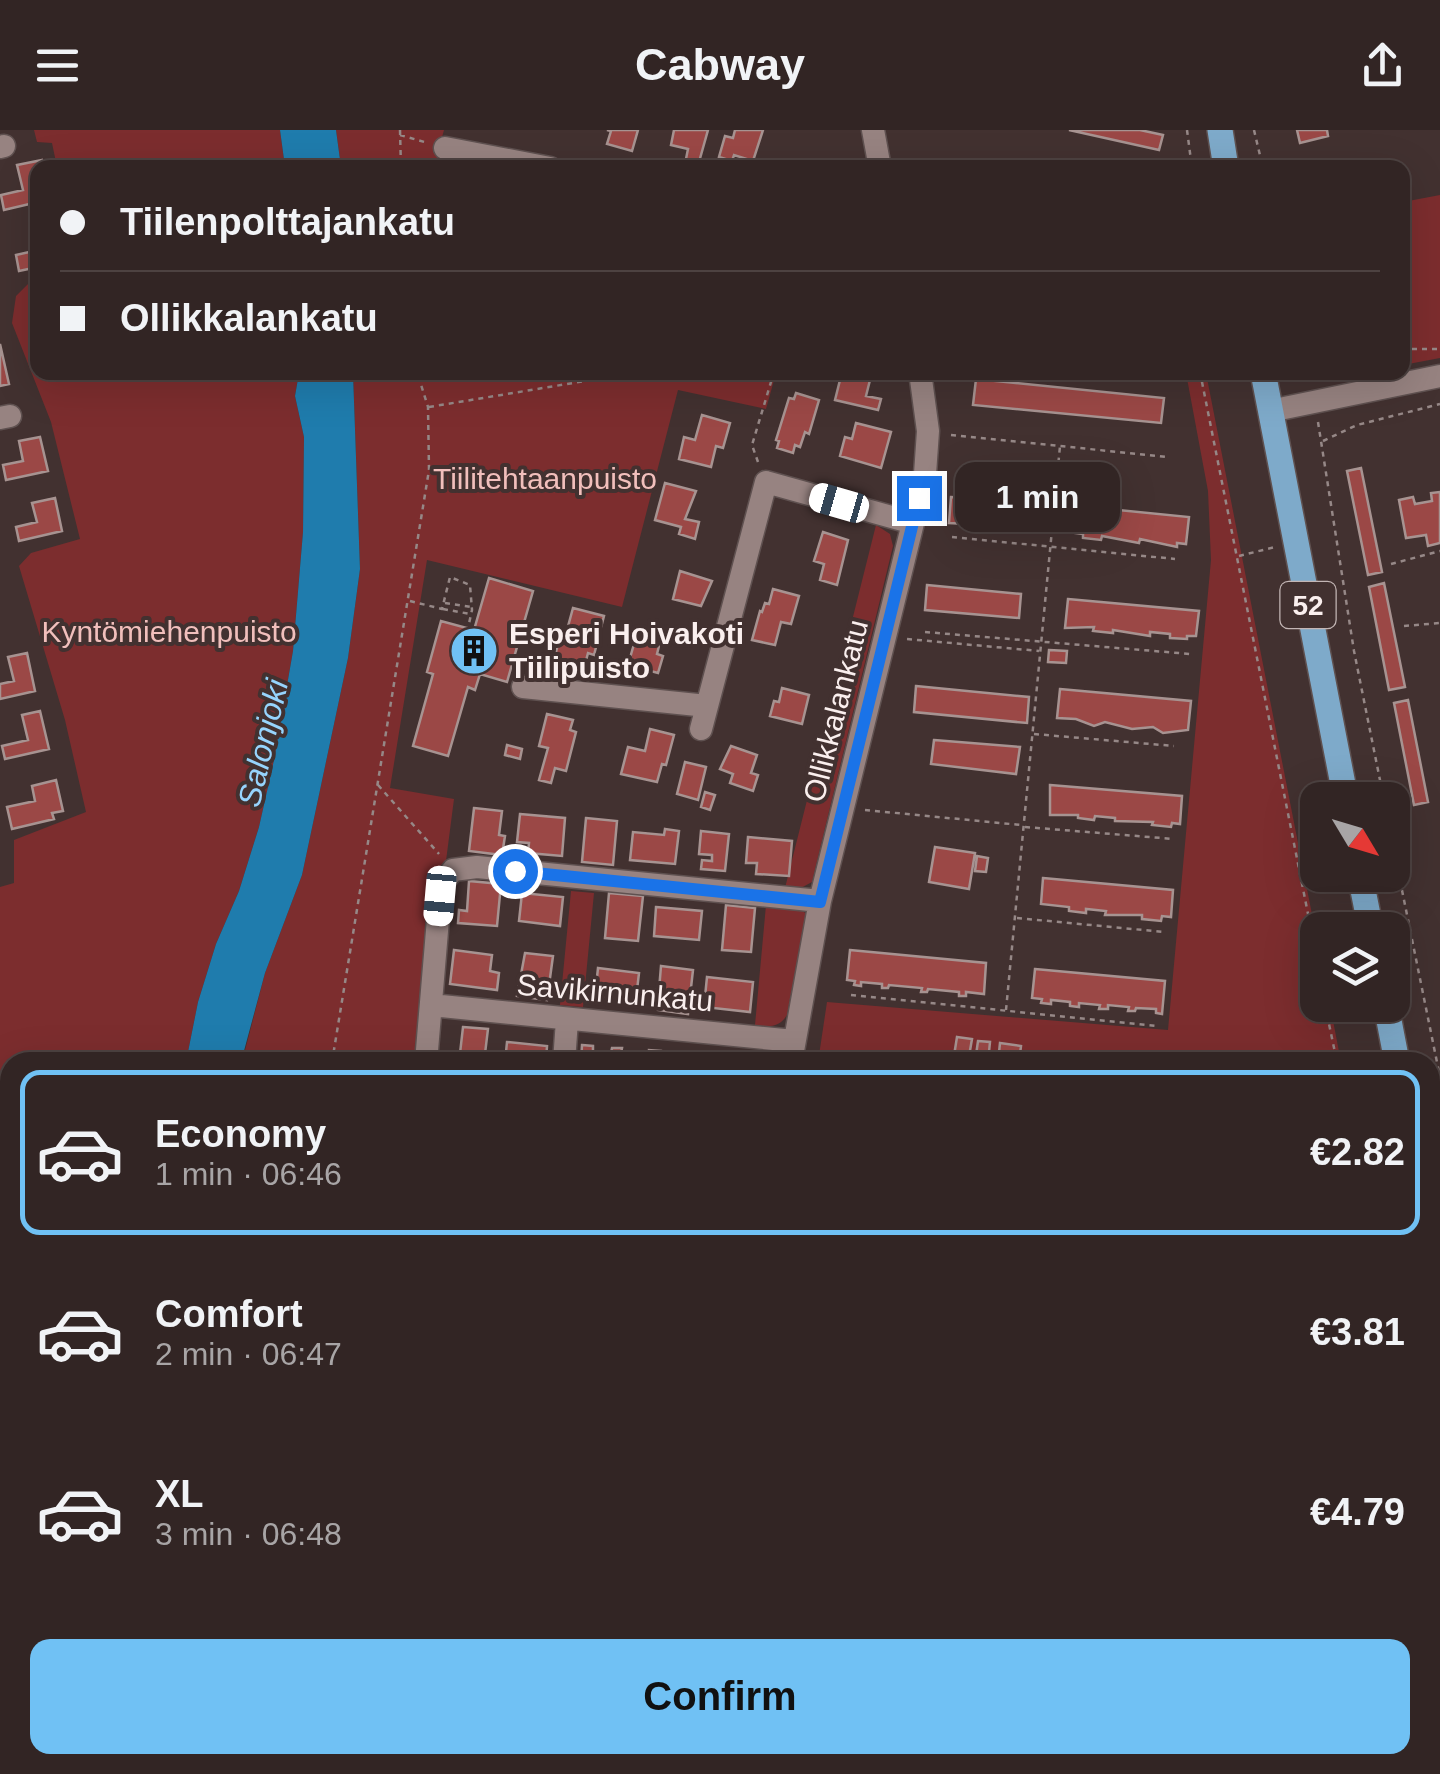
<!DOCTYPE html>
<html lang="en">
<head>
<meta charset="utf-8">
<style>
  :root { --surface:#322524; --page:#3d3131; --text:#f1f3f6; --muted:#a8a5a6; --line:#4d4241; --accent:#70c1f4 }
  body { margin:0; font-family:Helvetica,sans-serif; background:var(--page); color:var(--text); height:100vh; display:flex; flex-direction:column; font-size:38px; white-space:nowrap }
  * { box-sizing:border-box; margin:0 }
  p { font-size:32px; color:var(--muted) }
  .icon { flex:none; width:55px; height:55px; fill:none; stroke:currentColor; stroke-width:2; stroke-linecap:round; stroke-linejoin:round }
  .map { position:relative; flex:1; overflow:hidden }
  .side { position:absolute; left:0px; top:922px; width:1440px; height:722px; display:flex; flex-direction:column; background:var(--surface); border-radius:30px 30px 0 0; box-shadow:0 10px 40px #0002,0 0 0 2px var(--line) }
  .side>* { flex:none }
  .top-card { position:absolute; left:30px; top:30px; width:1380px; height:220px; border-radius:20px; box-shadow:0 10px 40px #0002,0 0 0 2px var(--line); display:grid; align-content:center; height:220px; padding:0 30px; background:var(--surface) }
  .needle { width:65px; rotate:128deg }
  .tools { position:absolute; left:1300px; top:652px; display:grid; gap:20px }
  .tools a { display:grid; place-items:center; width:110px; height:110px; border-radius:20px; background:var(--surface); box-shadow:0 10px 40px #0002,0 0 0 2px var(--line); font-size:50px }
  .end { position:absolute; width:45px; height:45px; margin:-22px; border:12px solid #1a73e8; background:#fff; box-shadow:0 0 0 5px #fff }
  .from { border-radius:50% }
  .bubble { position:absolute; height:70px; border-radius:20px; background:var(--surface); box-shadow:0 10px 40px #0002,0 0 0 2px var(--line); font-size:32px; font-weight:600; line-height:70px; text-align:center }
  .car { position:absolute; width:30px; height:60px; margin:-30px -15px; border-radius:12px; box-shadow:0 0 8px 2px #0007; background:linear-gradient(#fff 24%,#345 0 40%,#fff 0 76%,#345 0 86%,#fff 0) }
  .top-card b { display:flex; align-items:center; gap:35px; height:95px; font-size:38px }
  .top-card b+b { border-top:2px solid var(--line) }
  .top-card i { width:25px; height:25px; background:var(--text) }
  ul { padding:18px 0 0; list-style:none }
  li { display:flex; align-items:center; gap:30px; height:165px; margin:0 20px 15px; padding:0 10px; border:5px solid transparent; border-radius:20px }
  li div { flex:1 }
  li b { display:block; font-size:38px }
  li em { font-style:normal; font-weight:600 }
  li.selected { border-color:var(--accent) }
  li>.icon { width:90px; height:90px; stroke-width:1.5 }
  .action { display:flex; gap:20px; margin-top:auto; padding:20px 30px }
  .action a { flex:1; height:115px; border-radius:20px; background:var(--accent); color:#111; font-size:40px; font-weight:600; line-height:115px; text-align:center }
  header { display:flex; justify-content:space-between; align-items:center; height:130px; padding:0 30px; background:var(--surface); font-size:45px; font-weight:600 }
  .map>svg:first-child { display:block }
  .green { fill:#7c2d2e }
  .water { fill:#1f7cad }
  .building { fill:#9b4846; stroke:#a79391; stroke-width:2.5 }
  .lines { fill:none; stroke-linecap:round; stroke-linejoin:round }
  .minor-casing { stroke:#5f5150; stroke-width:25 }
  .major-casing { stroke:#5f5150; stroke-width:28 }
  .path { stroke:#968887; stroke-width:2.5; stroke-dasharray:5 5; stroke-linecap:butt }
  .minor { stroke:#978381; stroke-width:22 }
  .major { stroke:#7eaaca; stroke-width:25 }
  .route { stroke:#1a73e8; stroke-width:12 }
  .labels { text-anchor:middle; stroke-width:8; stroke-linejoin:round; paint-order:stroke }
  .shield { fill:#423130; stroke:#c3b6b5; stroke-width:2.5 }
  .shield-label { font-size:28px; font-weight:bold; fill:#faefee }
  .park-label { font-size:30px; fill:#f1bfbc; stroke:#423130 }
  .poi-label { font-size:30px; font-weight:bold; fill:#faefee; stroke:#423130; text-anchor:start }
  .street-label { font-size:30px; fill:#faefee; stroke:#423130 }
  .water-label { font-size:32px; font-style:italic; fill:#96d4fd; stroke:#423130 }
</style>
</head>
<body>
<header><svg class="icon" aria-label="menu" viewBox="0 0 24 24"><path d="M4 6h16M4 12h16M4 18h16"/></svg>Cabway<svg class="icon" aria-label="share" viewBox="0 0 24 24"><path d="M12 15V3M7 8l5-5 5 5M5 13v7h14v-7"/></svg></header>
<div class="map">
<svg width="1440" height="1644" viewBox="0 0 1440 1644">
  <rect width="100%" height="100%" fill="#423130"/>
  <path class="green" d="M 34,0 L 280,0 L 285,37 L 57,37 L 52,13 L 37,12 Z
    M 336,0 L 444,0 L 437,25 L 458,36 L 341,37 Z
    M 1440,65 L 1440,228 L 1403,235 L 1403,72 Z
    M 37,151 L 38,242 L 299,243 L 295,266 L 304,307 L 303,402 L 293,521 L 274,630 L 259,697 L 239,761 L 216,814 L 198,872 L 186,932 L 10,932 L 10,1381 L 0,1391 L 0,757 L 14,753 L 14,710 L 86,682 L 65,590 L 19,436 L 31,423 L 80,409 L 51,292 L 12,193 L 16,166 L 30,152 Z
    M 353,243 L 776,243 L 766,279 L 678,260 L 622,477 L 427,430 L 390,658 L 454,669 L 420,932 L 242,932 L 265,843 L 302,745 L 348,528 L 360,439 Z
    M 1186,243 L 1206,243 L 1317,810 L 1318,875 L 1330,875 L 1341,932 L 818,932 L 827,872 L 1168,900 L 1211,430 L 1208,361 Z
    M 876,395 L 890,404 L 893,416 L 812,752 L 797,760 L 785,758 Z
    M 571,761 L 594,763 L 583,877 L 560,875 Z
    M 766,775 L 802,780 L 806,784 L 787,885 C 779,898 769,897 755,895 Z
    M 1430,1362 L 1440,1408 L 1440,1644 L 1372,1644 L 1373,1635 L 1430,1635 Z
    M 10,1472 L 10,1635 L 28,1635 L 27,1644 L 0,1644 L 0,1481 Z
    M 773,1635 L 1001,1635 L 1000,1644 L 842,1644 L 773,1638 Z"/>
  <path class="water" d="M 280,0 L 336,0 L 341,37 L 285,37 Z
    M 299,243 L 353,243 L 360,439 L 348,528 L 302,745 L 265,843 L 241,932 L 186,932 L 198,872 L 216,814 L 239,761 L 259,697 L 274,630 L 293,521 L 303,402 L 304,307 L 295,266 Z
    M 10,1381 L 10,1472 L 0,1481 L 0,1391 Z"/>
  <path class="building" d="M 607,0 L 638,0 L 632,21 L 607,14 L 611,1 Z
    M 674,0 L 708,0 L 699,32 L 686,29 L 688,19 L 671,15 Z
    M 735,0 L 763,0 L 753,31 L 734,25 L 732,31 L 719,27 L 725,6 L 733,8 Z
    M 1069,0 L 1140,0 L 1163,5 L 1159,20 Z
    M 1297,0 L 1327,0 L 1328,6 L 1300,13 Z
    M 42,30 L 44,38 L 38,38 L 38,72 L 4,80 L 1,65 L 23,60 L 17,35 Z
    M 38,120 L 38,137 L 19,141 L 16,125 Z
    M 0,214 L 9,254 L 0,256 Z
    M 842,242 L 872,242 L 866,266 L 881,269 L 878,280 L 835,270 Z
    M 976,249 L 1164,268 L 1161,293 L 973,275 Z
    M 796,263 L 819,270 L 809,304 L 805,302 L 800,317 L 795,315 L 793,323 L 777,318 L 779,311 L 776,310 L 789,268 L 794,269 Z
    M 702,285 L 730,293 L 723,318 L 716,316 L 711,337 L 679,329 L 684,307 L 695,310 Z
    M 856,293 L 891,302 L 881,338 L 840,326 L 845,307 L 852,309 Z
    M 40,307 L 48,341 L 6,350 L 3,335 L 23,331 L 19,311 Z
    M 1361,338 L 1382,442 L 1368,445 L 1347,341 Z
    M 665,353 L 696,361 L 685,389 L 699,392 L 695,409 L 679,404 L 681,397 L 655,390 Z
    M 1440,362 L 1440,413 L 1428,416 L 1426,405 L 1406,408 L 1399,370 L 1413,367 L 1415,374 L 1432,371 L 1431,363 Z
    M 951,367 L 1030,373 L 1028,397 L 949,393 Z
    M 55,368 L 62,401 L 19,411 L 16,397 L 37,392 L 32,373 Z
    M 1078,376 L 1189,387 L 1186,414 L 1177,413 L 1177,417 L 1140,409 L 1139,413 L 1102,406 L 1101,410 L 1083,408 L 1083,404 L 1075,403 Z
    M 823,402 L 848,410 L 837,455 L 820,450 L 824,434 L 814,431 Z
    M 680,441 L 712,451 L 701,476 L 673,469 Z
    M 489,448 L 533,461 L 507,552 L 480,544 L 475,560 L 468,557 L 448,626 L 413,616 L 433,544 L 427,542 L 441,491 L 474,500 Z
    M 1384,453 L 1405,557 L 1389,560 L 1369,457 Z
    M 927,455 L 1021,464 L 1019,488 L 925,480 Z
    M 773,459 L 799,466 L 791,494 L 781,492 L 775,515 L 752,510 L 760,481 L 762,482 L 765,473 L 769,474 Z
    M 1068,469 L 1199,481 L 1196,506 L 1187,506 L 1187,509 L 1170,508 L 1170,504 L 1150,502 L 1150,506 L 1113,500 L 1113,503 L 1093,501 L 1094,497 L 1065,498 Z
    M 573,478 L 604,486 L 594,525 L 588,523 L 584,538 L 554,530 L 559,510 L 564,511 Z
    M 636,507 L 660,512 L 657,524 L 663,526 L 658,543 L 628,535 Z
    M 1049,520 L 1067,521 L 1066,533 L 1048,532 Z
    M 27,523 L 35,561 L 0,569 L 0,554 L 14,551 L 8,527 Z
    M 916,556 L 1029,567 L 1027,593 L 914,582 Z
    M 782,558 L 809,565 L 802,594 L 770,586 L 774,571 L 779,572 Z
    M 1060,559 L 1191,571 L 1188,600 L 1163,603 L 1153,597 L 1132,599 L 1105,592 L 1094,596 L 1076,589 L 1057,588 Z
    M 1408,570 L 1428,672 L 1414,675 L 1394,573 Z
    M 40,581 L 49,619 L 5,629 L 2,616 L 28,610 L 22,585 Z
    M 547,584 L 573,590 L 570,600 L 576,602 L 566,641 L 555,638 L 551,653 L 539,650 L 548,618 L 539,616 Z
    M 650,599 L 674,605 L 666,635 L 662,634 L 657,652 L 621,644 L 628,617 L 645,621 Z
    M 934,610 L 1020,617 L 1016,644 L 931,634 Z
    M 507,615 L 522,619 L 520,629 L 505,625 Z
    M 731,616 L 757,625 L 751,643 L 758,645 L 753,661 L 730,653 L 733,644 L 720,639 Z
    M 685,632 L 706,637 L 698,670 L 677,664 Z
    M 56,650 L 63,681 L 52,683 L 54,689 L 12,699 L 7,677 L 35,671 L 32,656 Z
    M 1050,655 L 1182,666 L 1180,694 L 1172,693 L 1171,697 L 1152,695 L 1153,692 L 1115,691 L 1115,688 L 1095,686 L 1094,690 L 1078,688 L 1078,685 L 1050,685 Z
    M 705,662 L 715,665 L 710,680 L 701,677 Z
    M 474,678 L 502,681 L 499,705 L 505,706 L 502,725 L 469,721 Z
    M 520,684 L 565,688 L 562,726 L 528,723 L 529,713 L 517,712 Z
    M 586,688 L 617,691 L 613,735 L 582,732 Z
    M 665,699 L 679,701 L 675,734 L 630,730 L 633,702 L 664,705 Z
    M 701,701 L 729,704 L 725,741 L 701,739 L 702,730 L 712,731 L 712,725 L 699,724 Z
    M 748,707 L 792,711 L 789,746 L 756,744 L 757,733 L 746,733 Z
    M 935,717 L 975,723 L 969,759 L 929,752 Z
    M 977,726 L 988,728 L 986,742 L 975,741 Z
    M 1043,748 L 1173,760 L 1171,787 L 1162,786 L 1161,791 L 1142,789 L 1142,785 L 1105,785 L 1106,781 L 1086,779 L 1086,783 L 1069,781 L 1069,777 L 1041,774 Z
    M 469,751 L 501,754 L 497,796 L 458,793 L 459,780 L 467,781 Z
    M 522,763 L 563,767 L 560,796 L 519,791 Z
    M 609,763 L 643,766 L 638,811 L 605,808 Z
    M 726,775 L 755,778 L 751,822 L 722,820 Z
    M 656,777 L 702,781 L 699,810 L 654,806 Z
    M 454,820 L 492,825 L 490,841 L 499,843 L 497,860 L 450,854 Z
    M 850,820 L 986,833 L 984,864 L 966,862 L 966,866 L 959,866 L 959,862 L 928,859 L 927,862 L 921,862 L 922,858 L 889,855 L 888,858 L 882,858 L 882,854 L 861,852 L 861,856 L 854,855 L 855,851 L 847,850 Z
    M 525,823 L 553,826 L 547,870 L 517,866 Z
    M 661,836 L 693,840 L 688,884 L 658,880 L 658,875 L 642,873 L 644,858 L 659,860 Z
    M 598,838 L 639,843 L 636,869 L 595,866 Z
    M 1035,839 L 1165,851 L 1162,884 L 1156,883 L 1156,879 L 1136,878 L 1135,881 L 1128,881 L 1129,877 L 1108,875 L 1108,879 L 1099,879 L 1100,875 L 1079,873 L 1079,877 L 1070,876 L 1070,872 L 1051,870 L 1051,874 L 1041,873 L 1042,869 L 1032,868 Z
    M 707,847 L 753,852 L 750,882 L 704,877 Z
    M 463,897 L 488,899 L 484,932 L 459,932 Z
    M 957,907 L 972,909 L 968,932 L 953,932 Z
    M 978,911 L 990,912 L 988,932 L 975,932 Z
    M 507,912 L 547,916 L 546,932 L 505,932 Z
    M 1000,913 L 1021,916 L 1019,932 L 998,932 Z
    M 582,915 L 593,916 L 593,922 L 611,923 L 612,918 L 622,918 L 621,924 L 649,926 L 649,920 L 661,921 L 661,932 L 581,932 Z
    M 304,1635 L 330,1635 L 329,1642 L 334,1644 L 303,1644 Z
    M 1033,1635 L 1077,1635 L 1076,1644 L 1032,1644 Z
    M 1307,1635 L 1336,1638 L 1343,1644 L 1306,1644 Z
    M 1240,1636 L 1251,1637 L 1251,1644 L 1208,1644 L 1208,1637 L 1239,1644 Z"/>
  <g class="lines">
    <g class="minor-casing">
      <path id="minor" d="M 873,0 L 880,38
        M 0,17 L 4,16
        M 445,18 L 550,38
        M 1270,281 L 1440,246
        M 0,288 L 10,286
        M 523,557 L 707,576
        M 701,599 L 766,352 L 913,393
        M 431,875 L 794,911
        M 426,932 L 440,765 L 445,750 L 453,740 L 477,737 L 820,771
        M 564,932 L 567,890
        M 791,932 L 820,771 L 925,344 L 928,301 L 920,242
        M 615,1635 L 706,1644
        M 36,1644 L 36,1635
        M 1100,1644 L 1101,1635
        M 1285,1644 L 1286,1635"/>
    </g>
    <g class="major-casing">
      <path id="major" d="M 1220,0 L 1226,38
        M 1263,242 L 1346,670
        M 1360,745 L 1371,800
        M 1386,875 L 1397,932
        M 1430,1109 L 1440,1162"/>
    </g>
    <path class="path" d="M 400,0 L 401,38
      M 1187,0 L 1192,38
      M 1254,0 L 1263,38
      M 400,5 L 428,13
      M 1402,219 L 1440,219
      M 1200,242 L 1318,834
      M 1304,242 L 1308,251
      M 429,277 L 639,242
      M 1318,292 L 1354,521 L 1384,670
      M 951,305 L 1168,327
      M 1323,311 L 1357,295 L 1440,274
      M 758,332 L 752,315 L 774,242
      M 952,407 L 1175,429
      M 1239,426 L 1275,417
      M 1391,434 L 1440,421
      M 410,471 L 442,479 L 450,447 L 470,455 L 472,480 L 468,498
      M 445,473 L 472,477
      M 443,479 L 470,484
      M 1404,496 L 1440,493
      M 925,502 L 1190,524
      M 907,509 L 1039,521
      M 1034,604 L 1174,616
      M 378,655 L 439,724
      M 865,680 L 1021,695
      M 1025,697 L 1174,709
      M 1392,711 L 1440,947
      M 1017,788 L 1164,802
      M 851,865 L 1157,896
      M 1325,875 L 1337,932
      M 1006,880 L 1060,316
      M 332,932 L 429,340 L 428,277 L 417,242
      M 0,1030 L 10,1033
      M 0,1079 L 10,1082
      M 0,1132 L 10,1135
      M 1430,1199 L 1440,1203
      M 0,1207 L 10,1171
      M 1430,1416 L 1440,1461
      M 1430,1595 L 1440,1586
      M 731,1644 L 732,1635
      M 1002,1644 L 1003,1635
      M 1417,1644 L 1419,1635"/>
    <use href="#minor" class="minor"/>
    <use href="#major" class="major"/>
  </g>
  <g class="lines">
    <path class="route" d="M 515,741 L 820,772 L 919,368"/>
  </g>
  <defs>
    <g id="building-disc" transform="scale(2.5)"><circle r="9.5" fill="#70c1f4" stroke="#423130"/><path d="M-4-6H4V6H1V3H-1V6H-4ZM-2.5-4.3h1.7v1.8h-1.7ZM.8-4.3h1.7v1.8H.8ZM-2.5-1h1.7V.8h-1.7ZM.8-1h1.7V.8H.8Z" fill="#111"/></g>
  </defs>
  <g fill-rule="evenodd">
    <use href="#building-disc" x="474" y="521"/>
  </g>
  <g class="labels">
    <rect class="shield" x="1280.5" y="452" width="55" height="46" rx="8"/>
    <g class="shield-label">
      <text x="1308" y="485">52</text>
    </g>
    <g class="park-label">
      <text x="545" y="359">Tiilitehtaanpuisto</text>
      <text x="169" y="512">Kyntömiehenpuisto</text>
    </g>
    <g class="poi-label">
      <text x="509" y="514">Esperi Hoivakoti<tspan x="509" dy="34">Tiilipuisto</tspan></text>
    </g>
    <g class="street-label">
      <text transform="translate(836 581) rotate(-76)" y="10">Ollikkalankatu</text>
      <text transform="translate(615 863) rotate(5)" y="10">Savikirnunkatu</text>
    </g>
    <g class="water-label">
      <text transform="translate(263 613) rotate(-77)" y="11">Salonjoki</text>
    </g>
  </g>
</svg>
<div class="tools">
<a><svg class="needle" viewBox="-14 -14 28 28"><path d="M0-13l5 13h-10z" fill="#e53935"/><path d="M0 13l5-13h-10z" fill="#a8a5a6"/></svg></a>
<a><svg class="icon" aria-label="layers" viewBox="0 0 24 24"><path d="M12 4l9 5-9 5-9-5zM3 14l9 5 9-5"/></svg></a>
</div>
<i class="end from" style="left:515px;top:741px"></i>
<i class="end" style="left:919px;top:368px"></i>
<div class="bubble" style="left:955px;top:332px;width:165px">1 min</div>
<i class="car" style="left:839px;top:373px;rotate:286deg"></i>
<i class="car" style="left:440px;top:766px;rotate:185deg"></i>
<div class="top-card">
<b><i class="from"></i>Tiilenpolttajankatu</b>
<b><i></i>Ollikkalankatu</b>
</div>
<section class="side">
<ul>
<li class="selected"><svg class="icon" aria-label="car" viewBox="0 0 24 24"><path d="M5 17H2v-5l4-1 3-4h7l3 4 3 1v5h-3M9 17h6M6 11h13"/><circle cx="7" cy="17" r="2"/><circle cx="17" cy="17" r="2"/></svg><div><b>Economy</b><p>1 min · 06:46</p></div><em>€2.82</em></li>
<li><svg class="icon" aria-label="car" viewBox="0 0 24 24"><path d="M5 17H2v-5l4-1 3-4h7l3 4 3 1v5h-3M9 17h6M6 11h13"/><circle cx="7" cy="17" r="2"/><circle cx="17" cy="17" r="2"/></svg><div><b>Comfort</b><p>2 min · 06:47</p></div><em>€3.81</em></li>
<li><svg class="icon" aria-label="car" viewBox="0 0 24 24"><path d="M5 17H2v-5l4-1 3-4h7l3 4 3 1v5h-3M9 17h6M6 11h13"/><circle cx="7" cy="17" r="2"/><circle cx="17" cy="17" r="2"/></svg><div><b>XL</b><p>3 min · 06:48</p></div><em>€4.79</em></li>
</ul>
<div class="action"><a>Confirm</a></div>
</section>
</div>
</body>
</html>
